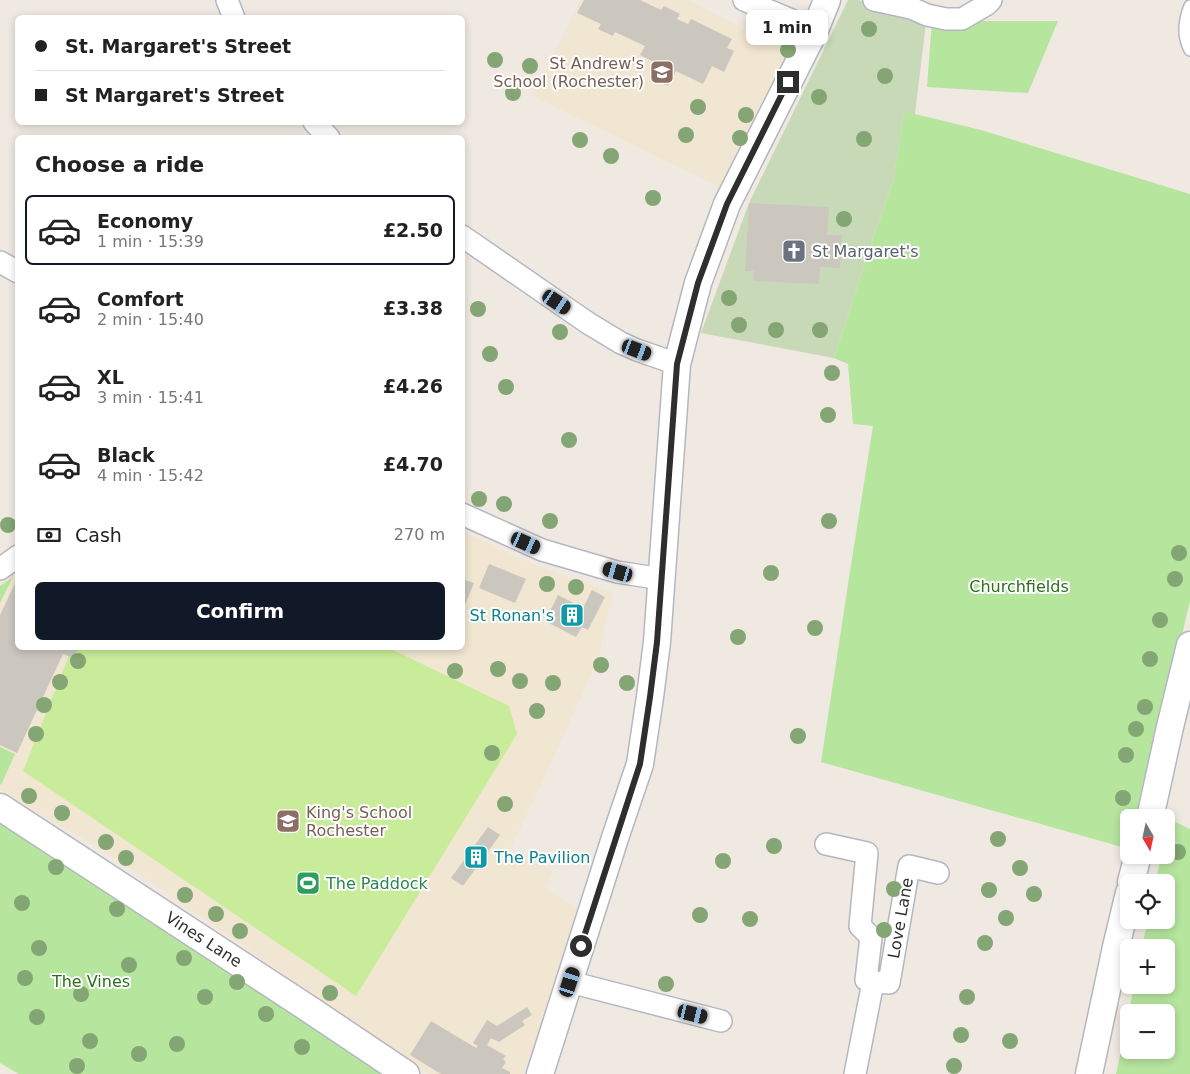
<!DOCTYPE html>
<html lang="en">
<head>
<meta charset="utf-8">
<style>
  :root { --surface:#fff; --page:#f6f6f6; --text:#222; --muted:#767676; --line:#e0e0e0; --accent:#111827 }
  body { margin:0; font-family:"DejaVu Sans",sans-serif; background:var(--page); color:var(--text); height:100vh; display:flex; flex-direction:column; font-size:19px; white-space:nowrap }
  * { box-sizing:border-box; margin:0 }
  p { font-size:16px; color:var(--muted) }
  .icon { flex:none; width:28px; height:28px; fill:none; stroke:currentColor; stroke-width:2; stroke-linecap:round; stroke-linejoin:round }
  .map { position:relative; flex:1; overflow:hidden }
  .panel { position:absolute; left:15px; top:135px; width:450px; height:515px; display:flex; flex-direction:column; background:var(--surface); border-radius:8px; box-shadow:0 2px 8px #0003 }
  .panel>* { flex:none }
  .top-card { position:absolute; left:15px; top:15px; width:450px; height:110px; border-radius:8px; box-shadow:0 2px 8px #0003; display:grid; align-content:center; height:110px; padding:0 20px; background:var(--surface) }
  .needle { width:32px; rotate:171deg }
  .controls { position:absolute; left:1120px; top:809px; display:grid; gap:10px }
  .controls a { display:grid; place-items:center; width:55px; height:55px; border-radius:8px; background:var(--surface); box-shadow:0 2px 8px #0003; font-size:25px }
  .end { position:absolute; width:22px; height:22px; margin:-11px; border:6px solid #2e2e2e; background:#fff; box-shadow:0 0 0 2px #fff }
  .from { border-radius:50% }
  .bubble { position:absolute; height:35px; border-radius:8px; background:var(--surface); box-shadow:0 2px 8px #0003; font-size:16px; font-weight:800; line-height:35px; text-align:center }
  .car { position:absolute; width:15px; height:30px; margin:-15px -8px; border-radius:6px; box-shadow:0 0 4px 1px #0007; background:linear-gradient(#222 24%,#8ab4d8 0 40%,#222 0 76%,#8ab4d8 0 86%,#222 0) }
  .top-card b { display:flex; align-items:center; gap:18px; height:48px; font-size:19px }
  .top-card b+b { border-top:1px solid var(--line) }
  .top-card i { width:12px; height:12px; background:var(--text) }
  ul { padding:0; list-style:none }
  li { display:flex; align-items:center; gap:15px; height:70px; margin:0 10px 8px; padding:0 10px; border:2px solid transparent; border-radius:8px }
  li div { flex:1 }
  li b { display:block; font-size:19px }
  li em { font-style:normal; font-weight:800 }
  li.selected { border-color:var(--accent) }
  li>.icon { width:45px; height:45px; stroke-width:1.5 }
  h2 { padding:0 20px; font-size:22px; line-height:60px }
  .pay { display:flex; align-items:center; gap:12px; height:55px; padding:0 20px; font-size:19px }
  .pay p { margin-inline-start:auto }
  .action { display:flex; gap:10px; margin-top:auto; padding:10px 20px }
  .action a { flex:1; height:58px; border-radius:8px; background:var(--accent); color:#fff; font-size:20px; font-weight:800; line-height:58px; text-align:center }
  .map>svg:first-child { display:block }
  .education { fill:#f0e6d1 }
  .green { fill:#b6e59e }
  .cemetery { fill:#c8d9b8 }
  .pitch { fill:#c9ec9a }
  .building { fill:#cbc7bf }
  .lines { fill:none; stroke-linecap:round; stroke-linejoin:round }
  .service-casing { stroke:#b4b7c1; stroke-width:14 }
  .minor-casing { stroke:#b4b7c1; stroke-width:24 }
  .tertiary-casing { stroke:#b4b7c1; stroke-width:29 }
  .service { stroke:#fff; stroke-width:11 }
  .minor { stroke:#fff; stroke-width:21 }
  .tertiary { stroke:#fff; stroke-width:26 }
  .tree { fill:#84a574 }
  .route { stroke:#2e2e2e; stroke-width:6 }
  .labels { text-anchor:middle; stroke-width:4; stroke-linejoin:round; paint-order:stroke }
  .education-label { font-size:16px; fill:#785e54; stroke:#fff; text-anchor:end }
  .worship-label { font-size:16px; fill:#5b616d; stroke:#fff; text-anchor:start }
  .park-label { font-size:16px; fill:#2c6e1b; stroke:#fff }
  .culture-label { font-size:16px; fill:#0d838f; stroke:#fff; text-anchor:end }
  .leisure-label { font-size:16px; fill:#27864d; stroke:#fff; text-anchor:start }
  .street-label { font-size:16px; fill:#2e2e2e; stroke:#fff }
</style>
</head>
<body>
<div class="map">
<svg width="1190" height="1074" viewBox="0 0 1190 1074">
  <rect width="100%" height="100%" fill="#efe9e1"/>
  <path class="education" d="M 581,0 L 688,0 L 742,28 L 792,48 L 724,189 L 533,96 Z
    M 463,532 L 538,566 L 613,593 L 605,624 L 599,657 L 540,787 L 509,851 L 552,871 L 546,888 L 583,913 L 547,1017 L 523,1074 L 429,1074 L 120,861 L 0,790 L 0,582 L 17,570 L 18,648 L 462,648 Z"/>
  <path class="green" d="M 932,21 L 1058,21 L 1028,93 L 927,87 Z
    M 904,112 L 915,114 L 981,130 L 1190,194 L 1190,601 L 1139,817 L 1129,818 L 1129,849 L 821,762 L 849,578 L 873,426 L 853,424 L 848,364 L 834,358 L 874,235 L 893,182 Z
    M 13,577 L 0,603 L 0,586 Z
    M 0,747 L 15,754 L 1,785 L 0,784 Z
    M 0,818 L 386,1074 L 19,1074 L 0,1063 Z
    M 1169,819 L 1190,829 L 1190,1074 L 1116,1074 L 1129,1013 L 1129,1050 L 1166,1050 L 1166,1012 L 1129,1012 L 1134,985 L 1166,985 L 1166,948 L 1142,947 L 1148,920 L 1166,920 L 1166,882 L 1156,882 L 1161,855 L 1166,855 L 1166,831 Z"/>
  <path class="cemetery" d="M 848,0 L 858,0 L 927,15 L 915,114 L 904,113 L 893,182 L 874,235 L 834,358 L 701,333 L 749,203 Z"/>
  <path class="pitch" d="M 72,648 L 389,648 L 509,706 L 517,734 L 356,996 L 23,771 Z"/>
  <path class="building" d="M 584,0 L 640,0 L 661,10 L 664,6 L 680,14 L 677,19 L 688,24 L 691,19 L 732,39 L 727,48 L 734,51 L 724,72 L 712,66 L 703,84 L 676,71 L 668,86 L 651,77 L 658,64 L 640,55 L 645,46 L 615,32 L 613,36 L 598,29 L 601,24 L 577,13 Z
    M 749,203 L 829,207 L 827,235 L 842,235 L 840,268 L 820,267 L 819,284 L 753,281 L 754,271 L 745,271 Z
    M 489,564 L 526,579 L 515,603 L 479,588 Z
    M 18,577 L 18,648 L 78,648 L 73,658 L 63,654 L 17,753 L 0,745 L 0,615 Z
    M 462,579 L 474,583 L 463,610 L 462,610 Z
    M 592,590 L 605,597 L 588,630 L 582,627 L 576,637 L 545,621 L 558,595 L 583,608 Z
    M 488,827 L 500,835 L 463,886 L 451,878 Z
    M 527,1007 L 532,1015 L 522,1021 L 525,1025 L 499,1042 L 491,1038 L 487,1045 L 506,1056 L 503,1059 L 506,1062 L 502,1068 L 510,1072 L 510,1074 L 441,1074 L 410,1055 L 431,1021 L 476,1048 L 478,1046 L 473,1043 L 487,1020 L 497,1026 Z"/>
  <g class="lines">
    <g class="service-casing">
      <path id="service" d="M 1190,6 C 1184,21 1182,35 1190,50"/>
    </g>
    <g class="minor-casing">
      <path id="minor" d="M 227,0 L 234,18
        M 744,0 L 815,30
        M 874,0 L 911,8 L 927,15 L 946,19 L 962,19 L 986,5 L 991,0
        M 314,122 L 329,138
        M 462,236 L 588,323 L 621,343 L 637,350 L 677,364
        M 0,262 L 18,272
        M 462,514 L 542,550 L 617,572 L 662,579
        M 0,569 L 18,556
        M 826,844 L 867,853 L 860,926 L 871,937 L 866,980 L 873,982
        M 570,982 L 721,1021
        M 855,1074 L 873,982 L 889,983 L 909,866 L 938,873"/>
    </g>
    <g class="tertiary-casing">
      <path id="tertiary" d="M 0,807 L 312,1011 L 406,1074
        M 1150,818 L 1170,727 L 1190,645
        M 1131,882 L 1138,855
        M 540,1074 L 615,838 L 640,764 L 650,697 L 657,642 L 677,364 L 698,283 L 727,204 L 815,30 L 827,0
        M 1089,1074 L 1116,947 L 1129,893"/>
    </g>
    <use href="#service" class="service"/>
    <use href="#minor" class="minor"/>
    <use href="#tertiary" class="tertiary"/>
  </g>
  <g class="tree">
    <circle cx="869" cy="29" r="8"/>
    <circle cx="788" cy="50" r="8"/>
    <circle cx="495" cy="60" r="8"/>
    <circle cx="530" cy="66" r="8"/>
    <circle cx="885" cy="76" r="8"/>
    <circle cx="513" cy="93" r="8"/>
    <circle cx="819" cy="97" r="8"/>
    <circle cx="698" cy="107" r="8"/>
    <circle cx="746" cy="115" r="8"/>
    <circle cx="686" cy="135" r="8"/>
    <circle cx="740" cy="138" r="8"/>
    <circle cx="864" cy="139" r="8"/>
    <circle cx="580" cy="140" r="8"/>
    <circle cx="611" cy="156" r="8"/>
    <circle cx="653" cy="198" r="8"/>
    <circle cx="844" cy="219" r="8"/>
    <circle cx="729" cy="298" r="8"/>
    <circle cx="478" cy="309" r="8"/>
    <circle cx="739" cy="325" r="8"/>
    <circle cx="776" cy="330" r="8"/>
    <circle cx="820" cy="330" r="8"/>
    <circle cx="560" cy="332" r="8"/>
    <circle cx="490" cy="354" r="8"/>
    <circle cx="832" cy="373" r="8"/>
    <circle cx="506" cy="387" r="8"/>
    <circle cx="828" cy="415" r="8"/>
    <circle cx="569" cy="440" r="8"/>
    <circle cx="479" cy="499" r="8"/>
    <circle cx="504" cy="504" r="8"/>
    <circle cx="550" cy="521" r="8"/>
    <circle cx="829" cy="521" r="8"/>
    <circle cx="8" cy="525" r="8"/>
    <circle cx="1179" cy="553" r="8"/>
    <circle cx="771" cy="573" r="8"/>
    <circle cx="1175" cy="579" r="8"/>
    <circle cx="547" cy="584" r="8"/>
    <circle cx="576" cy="587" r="8"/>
    <circle cx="1160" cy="620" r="8"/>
    <circle cx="815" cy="628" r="8"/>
    <circle cx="738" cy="637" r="8"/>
    <circle cx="1150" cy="659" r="8"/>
    <circle cx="78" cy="661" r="8"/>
    <circle cx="601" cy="665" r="8"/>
    <circle cx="498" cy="669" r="8"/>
    <circle cx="455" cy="671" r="8"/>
    <circle cx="520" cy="681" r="8"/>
    <circle cx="60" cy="682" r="8"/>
    <circle cx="553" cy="683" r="8"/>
    <circle cx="627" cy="683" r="8"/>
    <circle cx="44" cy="705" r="8"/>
    <circle cx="1145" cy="707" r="8"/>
    <circle cx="537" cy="711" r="8"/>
    <circle cx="1136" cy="729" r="8"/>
    <circle cx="36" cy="734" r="8"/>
    <circle cx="798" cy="736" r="8"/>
    <circle cx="492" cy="753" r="8"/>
    <circle cx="1126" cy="755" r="8"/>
    <circle cx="29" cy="796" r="8"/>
    <circle cx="1123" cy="798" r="8"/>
    <circle cx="505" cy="804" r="8"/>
    <circle cx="62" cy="813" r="8"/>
    <circle cx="998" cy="839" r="8"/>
    <circle cx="106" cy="842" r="8"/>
    <circle cx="774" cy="846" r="8"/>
    <circle cx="1178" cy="852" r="8"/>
    <circle cx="126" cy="858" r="8"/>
    <circle cx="723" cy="861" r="8"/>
    <circle cx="56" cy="867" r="8"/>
    <circle cx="1020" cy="868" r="8"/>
    <circle cx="894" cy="889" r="8"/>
    <circle cx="989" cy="890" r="8"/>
    <circle cx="1034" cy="894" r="8"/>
    <circle cx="185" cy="895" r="8"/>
    <circle cx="22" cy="903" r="8"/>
    <circle cx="117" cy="909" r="8"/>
    <circle cx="216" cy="914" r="8"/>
    <circle cx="700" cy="915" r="8"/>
    <circle cx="1006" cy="918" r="8"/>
    <circle cx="750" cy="919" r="8"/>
    <circle cx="884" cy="930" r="8"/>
    <circle cx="240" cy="931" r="8"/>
    <circle cx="985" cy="943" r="8"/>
    <circle cx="39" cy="948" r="8"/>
    <circle cx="184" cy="958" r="8"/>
    <circle cx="129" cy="965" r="8"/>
    <circle cx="25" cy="978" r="8"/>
    <circle cx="237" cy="982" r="8"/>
    <circle cx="666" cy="984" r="8"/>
    <circle cx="330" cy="993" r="8"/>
    <circle cx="81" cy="994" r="8"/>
    <circle cx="205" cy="997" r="8"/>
    <circle cx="967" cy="997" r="8"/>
    <circle cx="266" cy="1014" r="8"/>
    <circle cx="37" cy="1017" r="8"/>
    <circle cx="961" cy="1035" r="8"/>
    <circle cx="90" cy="1041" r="8"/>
    <circle cx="1010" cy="1041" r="8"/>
    <circle cx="177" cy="1044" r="8"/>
    <circle cx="302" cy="1047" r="8"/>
    <circle cx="139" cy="1054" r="8"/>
    <circle cx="77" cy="1066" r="8"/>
    <circle cx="954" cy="1066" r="8"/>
  </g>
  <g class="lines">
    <path class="route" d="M 581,946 L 640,764 L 650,697 L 657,642 L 677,364 L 698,283 L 727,204 L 788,82"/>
  </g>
  <defs>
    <g id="school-square" transform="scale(1.25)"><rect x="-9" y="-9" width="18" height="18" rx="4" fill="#8d6e63" stroke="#fff"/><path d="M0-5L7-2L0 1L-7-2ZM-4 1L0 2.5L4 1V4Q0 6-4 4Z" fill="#fff"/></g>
    <g id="church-square" transform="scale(1.25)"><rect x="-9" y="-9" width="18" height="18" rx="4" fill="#6b7280" stroke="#fff"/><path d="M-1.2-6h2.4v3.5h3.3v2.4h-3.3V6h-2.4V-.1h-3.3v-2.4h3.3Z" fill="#fff"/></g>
    <g id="building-square" transform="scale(1.25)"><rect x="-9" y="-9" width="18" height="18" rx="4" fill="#0f9aa8" stroke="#fff"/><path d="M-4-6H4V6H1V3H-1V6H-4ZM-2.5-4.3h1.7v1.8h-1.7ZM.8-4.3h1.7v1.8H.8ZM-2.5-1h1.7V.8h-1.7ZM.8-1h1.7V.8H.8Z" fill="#fff"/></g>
    <g id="stadium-square" transform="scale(1.25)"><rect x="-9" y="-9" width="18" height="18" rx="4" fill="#2e9e5b" stroke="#fff"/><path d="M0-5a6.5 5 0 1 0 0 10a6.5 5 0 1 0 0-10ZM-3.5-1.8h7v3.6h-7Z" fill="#fff"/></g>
  </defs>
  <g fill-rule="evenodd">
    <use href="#school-square" x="662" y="72"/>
    <use href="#church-square" x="794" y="251"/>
    <use href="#building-square" x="572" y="615"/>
    <use href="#school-square" x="288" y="821"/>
    <use href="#building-square" x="476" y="857"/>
    <use href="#stadium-square" x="308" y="883"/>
  </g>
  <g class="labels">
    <g class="education-label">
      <text x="644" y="69">St Andrew's<tspan x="644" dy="18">School (Rochester)</tspan></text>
      <text x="306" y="818" text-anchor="start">King's School<tspan x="306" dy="18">Rochester</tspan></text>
    </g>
    <g class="worship-label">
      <text x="812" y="257">St Margaret's</text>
    </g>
    <g class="park-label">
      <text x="1019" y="592">Churchfields</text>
      <text x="91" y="987">The Vines</text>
    </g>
    <g class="culture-label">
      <text x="554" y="621">St Ronan's</text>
      <text x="494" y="863" text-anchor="start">The Pavilion</text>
    </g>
    <g class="leisure-label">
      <text x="326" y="889">The Paddock</text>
    </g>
    <g class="street-label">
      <text transform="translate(900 918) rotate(-80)" y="6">Love Lane</text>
      <text transform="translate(204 939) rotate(33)" y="6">Vines Lane</text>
    </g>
  </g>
</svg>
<div class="controls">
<a><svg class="needle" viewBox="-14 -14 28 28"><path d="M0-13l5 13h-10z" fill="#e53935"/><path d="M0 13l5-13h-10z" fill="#767676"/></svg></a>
<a><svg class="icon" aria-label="locate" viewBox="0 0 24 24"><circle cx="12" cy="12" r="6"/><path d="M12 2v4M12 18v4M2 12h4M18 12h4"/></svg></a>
<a>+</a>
<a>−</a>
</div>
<i class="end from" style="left:581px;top:946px"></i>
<i class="end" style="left:788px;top:82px"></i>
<div class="bubble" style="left:746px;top:10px;width:82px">1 min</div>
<i class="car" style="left:557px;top:302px;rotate:124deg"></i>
<i class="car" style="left:637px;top:350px;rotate:111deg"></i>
<i class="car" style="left:526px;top:543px;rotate:114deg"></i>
<i class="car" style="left:618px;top:572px;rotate:286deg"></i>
<i class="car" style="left:570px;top:982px;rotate:18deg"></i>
<i class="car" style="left:693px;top:1014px;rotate:104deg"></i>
<div class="top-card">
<b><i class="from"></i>St. Margaret's Street</b>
<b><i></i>St Margaret's Street</b>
</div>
<section class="panel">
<h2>Choose a ride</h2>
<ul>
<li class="selected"><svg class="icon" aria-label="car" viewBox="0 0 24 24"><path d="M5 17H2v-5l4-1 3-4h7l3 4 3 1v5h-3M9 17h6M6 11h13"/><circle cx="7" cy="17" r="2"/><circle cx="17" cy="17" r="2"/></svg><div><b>Economy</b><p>1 min · 15:39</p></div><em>£2.50</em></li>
<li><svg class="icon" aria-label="car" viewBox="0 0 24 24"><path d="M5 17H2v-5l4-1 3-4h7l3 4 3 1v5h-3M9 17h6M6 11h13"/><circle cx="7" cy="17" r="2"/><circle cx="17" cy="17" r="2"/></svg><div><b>Comfort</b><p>2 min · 15:40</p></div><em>£3.38</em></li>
<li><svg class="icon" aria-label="car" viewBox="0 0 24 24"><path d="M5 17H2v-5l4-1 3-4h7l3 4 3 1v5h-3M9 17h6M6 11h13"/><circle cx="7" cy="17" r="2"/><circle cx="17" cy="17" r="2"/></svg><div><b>XL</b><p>3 min · 15:41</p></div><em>£4.26</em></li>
<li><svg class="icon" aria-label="car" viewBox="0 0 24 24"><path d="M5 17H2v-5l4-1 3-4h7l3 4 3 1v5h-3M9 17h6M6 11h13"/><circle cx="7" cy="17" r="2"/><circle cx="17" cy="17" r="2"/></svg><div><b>Black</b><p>4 min · 15:42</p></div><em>£4.70</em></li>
</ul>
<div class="pay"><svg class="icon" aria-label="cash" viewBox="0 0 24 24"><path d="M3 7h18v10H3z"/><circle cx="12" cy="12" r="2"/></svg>Cash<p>270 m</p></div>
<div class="action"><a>Confirm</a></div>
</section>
</div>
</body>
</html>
